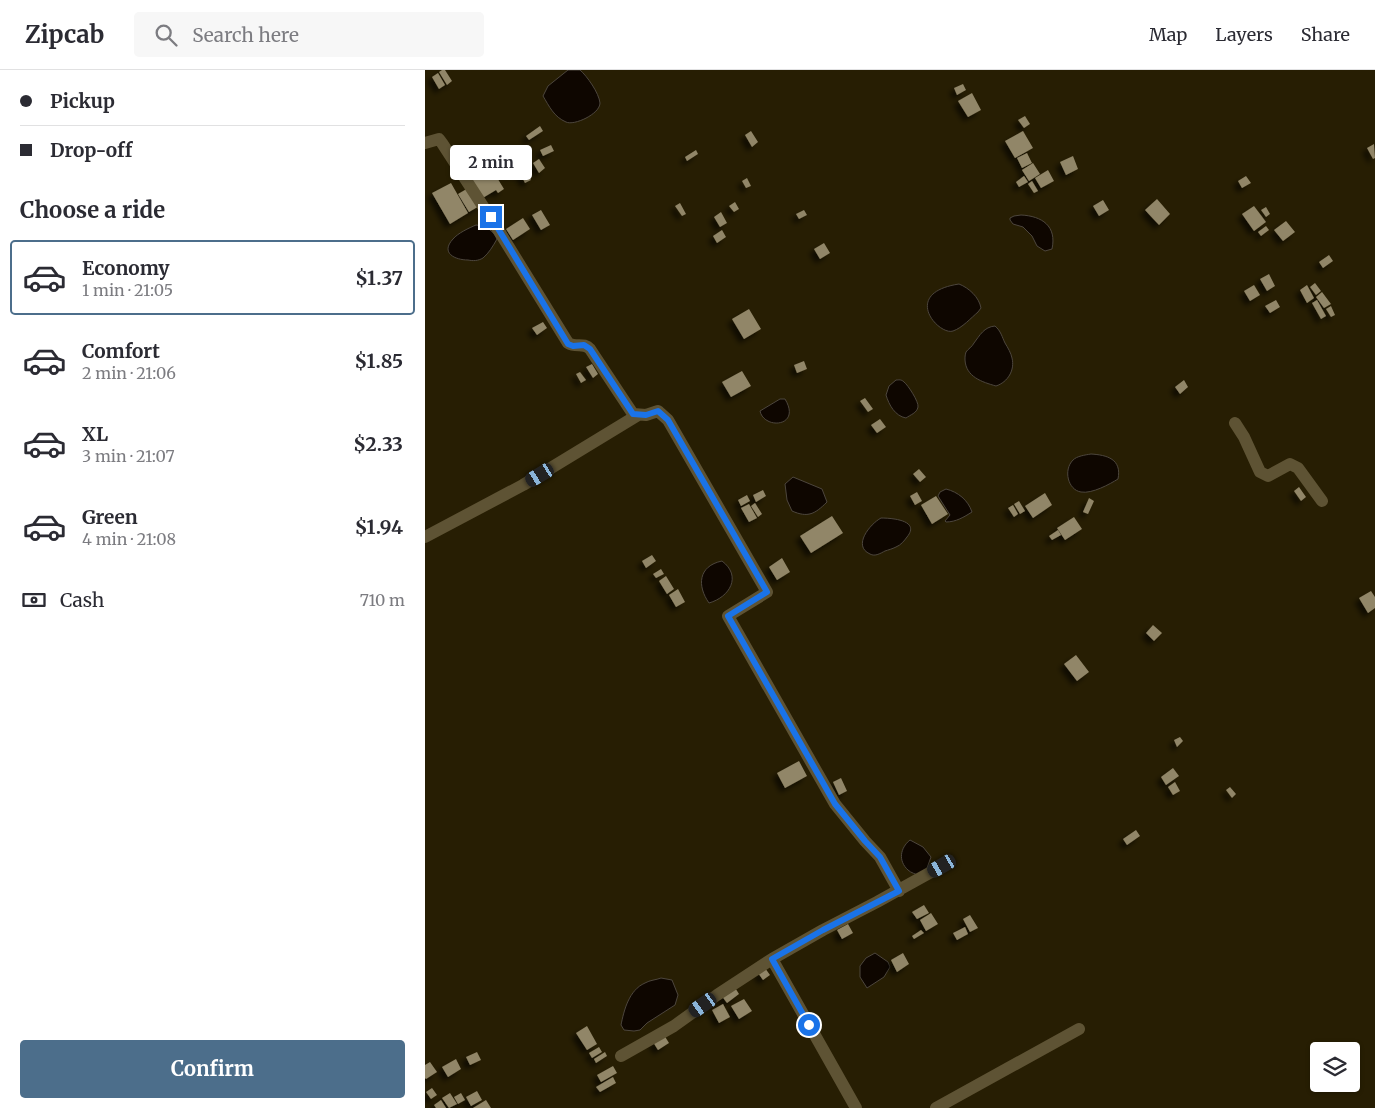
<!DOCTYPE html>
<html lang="en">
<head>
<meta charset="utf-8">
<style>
  :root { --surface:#fff; --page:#f7f7f7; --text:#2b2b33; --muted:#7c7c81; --line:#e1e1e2; --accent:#4c6e8b }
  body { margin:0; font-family:Merriweather,serif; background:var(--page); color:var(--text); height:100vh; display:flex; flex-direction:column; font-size:19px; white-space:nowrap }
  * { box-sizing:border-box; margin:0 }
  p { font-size:16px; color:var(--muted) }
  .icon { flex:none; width:28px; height:28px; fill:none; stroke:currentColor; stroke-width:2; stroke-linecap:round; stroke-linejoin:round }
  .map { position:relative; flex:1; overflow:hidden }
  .sheet { display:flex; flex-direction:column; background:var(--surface); width:425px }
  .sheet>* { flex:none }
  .hud { display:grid; align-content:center; height:110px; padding:0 20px; background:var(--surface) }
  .controls { position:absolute; left:885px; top:972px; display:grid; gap:10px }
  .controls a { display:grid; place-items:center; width:50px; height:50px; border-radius:5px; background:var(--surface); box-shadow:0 1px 4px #0004; font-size:25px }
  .end { position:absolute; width:22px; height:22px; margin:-11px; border:6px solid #1a73e8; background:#fff; box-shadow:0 0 0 2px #fff }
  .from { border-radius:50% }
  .bubble { position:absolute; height:35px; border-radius:5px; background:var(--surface); box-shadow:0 1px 4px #0004; font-size:16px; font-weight:700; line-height:35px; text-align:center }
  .car { position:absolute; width:15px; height:30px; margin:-15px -8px; border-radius:6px; box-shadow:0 0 4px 1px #0007; background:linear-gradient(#222 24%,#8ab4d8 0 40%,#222 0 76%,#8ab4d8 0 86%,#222 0) }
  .hud b { display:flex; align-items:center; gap:18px; height:48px; font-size:19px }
  .hud b+b { border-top:1px solid var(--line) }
  .hud i { width:12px; height:12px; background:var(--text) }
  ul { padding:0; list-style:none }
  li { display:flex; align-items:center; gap:15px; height:75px; margin:0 10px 8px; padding:0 10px; border:2px solid transparent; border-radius:5px }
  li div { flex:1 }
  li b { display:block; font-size:19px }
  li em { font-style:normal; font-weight:700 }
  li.active { border-color:var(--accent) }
  li>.icon { width:45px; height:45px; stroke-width:1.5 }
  h2 { padding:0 20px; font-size:22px; line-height:60px }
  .pay { display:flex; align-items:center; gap:12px; height:55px; padding:0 20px; font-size:19px }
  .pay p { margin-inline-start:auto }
  .button { display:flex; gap:10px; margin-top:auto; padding:10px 20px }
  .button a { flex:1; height:58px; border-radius:5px; background:var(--accent); color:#fff; font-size:20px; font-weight:700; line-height:58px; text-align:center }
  header { display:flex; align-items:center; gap:30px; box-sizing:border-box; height:70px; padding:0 25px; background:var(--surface); border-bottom:1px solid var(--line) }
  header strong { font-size:24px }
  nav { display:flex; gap:28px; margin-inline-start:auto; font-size:18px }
  .search { width:350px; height:45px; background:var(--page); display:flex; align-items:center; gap:12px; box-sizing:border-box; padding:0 18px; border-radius:5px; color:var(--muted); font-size:19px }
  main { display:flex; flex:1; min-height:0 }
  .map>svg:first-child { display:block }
  .water { fill:#0e0600; stroke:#4d463d }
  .building { fill:#918668; filter:url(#shadow) }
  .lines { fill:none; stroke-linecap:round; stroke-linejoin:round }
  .minor { stroke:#5e5334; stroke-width:12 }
  .route { stroke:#1a73e8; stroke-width:6 }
</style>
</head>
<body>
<header>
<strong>Zipcab</strong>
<div class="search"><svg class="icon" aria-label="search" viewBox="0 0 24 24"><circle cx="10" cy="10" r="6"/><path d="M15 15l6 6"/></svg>Search here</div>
<nav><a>Map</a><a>Layers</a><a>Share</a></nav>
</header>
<main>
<section class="sheet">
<div class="hud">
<b><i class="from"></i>Pickup</b>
<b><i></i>Drop-off</b>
</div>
<h2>Choose a ride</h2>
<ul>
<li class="active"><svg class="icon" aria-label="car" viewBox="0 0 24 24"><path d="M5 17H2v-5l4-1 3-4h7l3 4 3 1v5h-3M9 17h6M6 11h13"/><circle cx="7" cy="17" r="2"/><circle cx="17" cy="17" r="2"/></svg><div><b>Economy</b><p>1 min · 21:05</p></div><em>$1.37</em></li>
<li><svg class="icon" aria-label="car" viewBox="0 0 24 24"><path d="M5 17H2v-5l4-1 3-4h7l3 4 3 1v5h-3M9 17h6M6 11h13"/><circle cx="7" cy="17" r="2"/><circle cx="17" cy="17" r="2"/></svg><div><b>Comfort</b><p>2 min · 21:06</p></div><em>$1.85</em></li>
<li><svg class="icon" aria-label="car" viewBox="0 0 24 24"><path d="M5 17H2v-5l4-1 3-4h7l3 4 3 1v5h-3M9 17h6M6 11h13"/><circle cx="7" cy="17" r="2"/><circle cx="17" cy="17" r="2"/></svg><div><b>XL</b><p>3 min · 21:07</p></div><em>$2.33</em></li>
<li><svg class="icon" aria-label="car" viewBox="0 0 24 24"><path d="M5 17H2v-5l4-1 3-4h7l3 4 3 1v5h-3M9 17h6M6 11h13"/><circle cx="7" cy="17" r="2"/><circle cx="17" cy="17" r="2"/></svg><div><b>Green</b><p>4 min · 21:08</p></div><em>$1.94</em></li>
</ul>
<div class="pay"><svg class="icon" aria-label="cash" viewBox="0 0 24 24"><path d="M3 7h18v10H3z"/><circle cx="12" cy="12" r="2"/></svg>Cash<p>710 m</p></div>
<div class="button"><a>Confirm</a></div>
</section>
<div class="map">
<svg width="950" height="1038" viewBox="0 0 950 1038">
  <defs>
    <filter id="shadow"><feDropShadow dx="-4.5" dy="4.5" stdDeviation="2.5" flood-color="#0009"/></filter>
  </defs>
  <rect width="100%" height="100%" fill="#271e03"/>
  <path class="water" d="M 143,0 L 155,0 C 162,6 174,23 175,33 C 175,44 149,56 141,52 C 129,47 124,36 118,26 L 123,16 Z
    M 596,145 C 617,146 632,156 627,179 L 620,181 L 612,176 L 607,166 L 598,157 L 588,154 L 585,150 L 585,148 L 589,146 Z
    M 51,155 C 61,156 68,160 72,169 C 68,176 64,183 58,188 C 53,191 48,191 43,190 C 30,190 15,183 28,169 C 33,163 44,158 51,155 Z
    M 534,214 C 544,218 554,227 556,238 L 553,242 C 546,248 537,258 528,261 C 514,266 475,223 534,214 Z
    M 570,256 C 576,261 577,267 580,273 C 583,278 586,283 587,288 C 590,300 583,312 571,316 C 557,312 541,307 540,290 C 540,287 540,285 541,282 C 543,279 547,277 549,273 C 555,265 559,257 570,256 Z
    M 471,310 C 474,310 476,309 479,312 C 483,315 494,332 493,337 C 492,343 485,345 481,348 C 470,346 464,335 461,325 L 464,316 Z
    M 355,329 L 360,329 C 377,357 339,360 335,341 Z
    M 666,384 C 682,385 697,389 693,409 C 685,414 667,424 656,422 C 643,420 638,400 648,390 C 652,386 660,385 666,384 Z
    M 368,407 L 397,419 L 402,432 C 390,444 383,448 367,441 L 362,430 L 360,414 Z
    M 521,419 C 533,422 543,430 547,442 C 539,447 531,452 521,452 L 520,451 L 525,445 L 513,426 L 515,422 Z
    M 456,448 C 466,448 496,450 482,467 C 479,471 476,475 471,477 C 467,479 463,480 460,481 C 456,483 450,487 445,484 C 427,476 445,454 456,448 Z
    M 297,491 C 317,506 305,527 284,533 C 272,516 273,496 297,491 Z
    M 485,770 L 498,777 L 506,787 L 502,798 L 495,806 C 491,804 486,803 483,800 C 473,791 475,778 485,770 Z
    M 450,883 L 463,892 L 465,897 L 459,907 L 442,918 L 435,907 L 435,896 L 441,888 Z
    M 236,908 L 247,910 L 253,925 L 250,935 L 222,953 L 215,960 L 209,961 L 199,960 L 196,955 C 199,940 204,920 220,913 C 225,910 231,910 236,908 Z"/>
  <path class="building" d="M 17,0 L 20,0 L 27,11 L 22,15 L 14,2 Z
    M 13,3 L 20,15 L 14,19 L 7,7 Z
    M 538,14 L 541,20 L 532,25 L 529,18 Z
    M 547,23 L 556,40 L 543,47 L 533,31 Z
    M 600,46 L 605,54 L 599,58 L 593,50 Z
    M 115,56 L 118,61 L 104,70 L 101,66 Z
    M 326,61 L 333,72 L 327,77 L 320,65 Z
    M 598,61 L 608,78 L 590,88 L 580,71 Z
    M 949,74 L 950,88 L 948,89 L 942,78 Z
    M 126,75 L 129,81 L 118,86 L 115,80 Z
    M 271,80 L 273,84 L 262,91 L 260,87 Z
    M 602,83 L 607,93 L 597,98 L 592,88 Z
    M 648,86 L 653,99 L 641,105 L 635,92 Z
    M 97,87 L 102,95 L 96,99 L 91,91 Z
    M 114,89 L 120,98 L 114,103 L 108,93 Z
    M 608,93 L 615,104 L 604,111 L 597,100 Z
    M 52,99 L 58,107 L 68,101 L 79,119 L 73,123 L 71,120 L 56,129 L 43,105 Z
    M 101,100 L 106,110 L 100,113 L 95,103 Z
    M 623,100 L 629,111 L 616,118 L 610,108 Z
    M 599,106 L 603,112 L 594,117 L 591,112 Z
    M 821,106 L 826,113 L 817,118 L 813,111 Z
    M 322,108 L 326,116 L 321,118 L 317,111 Z
    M 607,111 L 613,121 L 609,123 L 603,114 Z
    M 26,113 L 43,143 L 25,154 L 7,123 Z
    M 45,117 L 56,135 L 44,142 L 33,124 Z
    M 732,129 L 745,144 L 734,155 L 720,140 Z
    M 678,130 L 684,140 L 674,146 L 668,136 Z
    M 310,132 L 314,139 L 309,142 L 304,136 Z
    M 255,133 L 261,144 L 257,146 L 250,136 Z
    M 829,136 L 841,152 L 829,161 L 817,144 Z
    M 841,137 L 845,144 L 841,147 L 836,140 Z
    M 116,140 L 125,155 L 116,160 L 107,145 Z
    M 379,140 L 382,145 L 374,149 L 371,144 Z
    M 296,142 L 302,153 L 295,157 L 289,147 Z
    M 98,148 L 105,159 L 88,170 L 81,159 Z
    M 861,151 L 870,162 L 858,171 L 849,160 Z
    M 841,156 L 844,160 L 836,166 L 833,162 Z
    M 297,160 L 301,167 L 292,173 L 288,166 Z
    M 399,173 L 405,183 L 395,189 L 389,179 Z
    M 904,185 L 908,191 L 898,198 L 894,192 Z
    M 844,204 L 850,216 L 842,221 L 835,209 Z
    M 890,213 L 896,221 L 891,225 L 885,217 Z
    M 829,215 L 835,225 L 825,231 L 819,221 Z
    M 882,215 L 889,228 L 882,233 L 875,220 Z
    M 897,222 L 906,234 L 899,238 L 891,227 Z
    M 851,230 L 855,237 L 845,243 L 840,236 Z
    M 892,230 L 901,246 L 896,249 L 887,233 Z
    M 906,236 L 910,245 L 906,247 L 901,239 Z
    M 324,239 L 336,259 L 319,269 L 307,249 Z
    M 118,252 L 122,258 L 112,265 L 107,258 Z
    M 379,291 L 382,299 L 372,303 L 369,295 Z
    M 167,294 L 173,304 L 168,308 L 161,297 Z
    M 317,301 L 326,316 L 306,327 L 297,312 Z
    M 155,302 L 161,310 L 156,313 L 151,304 Z
    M 759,310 L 763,317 L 755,324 L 750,317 Z
    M 440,328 L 448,339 L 443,342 L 435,331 Z
    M 455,349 L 461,357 L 452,363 L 446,355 Z
    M 494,399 L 501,407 L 495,412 L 488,404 Z
    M 874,417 L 881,427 L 876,431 L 869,421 Z
    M 338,420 L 341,426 L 331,432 L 328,425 Z
    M 492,422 L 497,431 L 490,435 L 485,426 Z
    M 620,423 L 627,435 L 608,448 L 600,436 Z
    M 322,425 L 325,431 L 316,436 L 313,430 Z
    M 511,426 L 523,444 L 507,454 L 496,435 Z
    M 664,428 L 669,431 L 663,444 L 658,442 Z
    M 594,431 L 600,441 L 595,444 L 589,434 Z
    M 330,433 L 337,444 L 333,447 L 326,436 Z
    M 324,434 L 332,448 L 324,452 L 316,438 Z
    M 588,435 L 593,444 L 589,447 L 583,438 Z
    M 407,446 L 418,463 L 386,483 L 375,466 Z
    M 649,447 L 657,459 L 640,470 L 632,458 Z
    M 633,460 L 636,465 L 627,470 L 624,466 Z
    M 227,485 L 231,491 L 221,498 L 217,491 Z
    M 357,488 L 365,502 L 352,510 L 344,497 Z
    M 236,499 L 239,504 L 231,508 L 228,504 Z
    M 241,506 L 249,519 L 242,524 L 234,511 Z
    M 253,519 L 260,532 L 251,537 L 244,525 Z
    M 946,521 L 950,527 L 950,538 L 943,543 L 934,528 Z
    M 728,555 L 737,563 L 729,571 L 721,563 Z
    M 651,585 L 664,602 L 652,611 L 639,594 Z
    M 755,667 L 758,671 L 752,677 L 749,670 Z
    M 374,691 L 382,706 L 360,718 L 352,703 Z
    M 748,698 L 754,706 L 741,715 L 736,707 Z
    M 416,708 L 422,721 L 414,725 L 408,712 Z
    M 750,712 L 755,721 L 748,725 L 743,717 Z
    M 805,717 L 811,724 L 807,728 L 801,720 Z
    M 711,760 L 715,766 L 702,775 L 698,769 Z
    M 499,835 L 504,843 L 492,849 L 487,842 Z
    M 506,843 L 513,854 L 501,861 L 495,850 Z
    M 545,845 L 553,858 L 545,862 L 538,849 Z
    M 423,854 L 428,863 L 417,869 L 412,860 Z
    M 540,857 L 543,864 L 532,870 L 528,863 Z
    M 496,860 L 499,863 L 489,869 L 487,866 Z
    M 478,883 L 484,894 L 472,902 L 466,890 Z
    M 340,898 L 345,905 L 338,910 L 333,903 Z
    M 309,916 L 314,924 L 302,933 L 296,925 Z
    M 319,929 L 327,941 L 314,949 L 306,936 Z
    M 298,934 L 305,947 L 294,953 L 287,940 Z
    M 162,956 L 172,974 L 162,980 L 151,963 Z
    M 239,965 L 244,973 L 233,980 L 228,972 Z
    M 174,977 L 177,982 L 167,988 L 164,983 Z
    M 52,982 L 56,990 L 45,995 L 41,987 Z
    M 180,982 L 182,986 L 171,993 L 169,989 Z
    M 31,989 L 36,999 L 23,1007 L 17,997 Z
    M 5,992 L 12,1002 L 1,1009 L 0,1008 L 0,995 Z
    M 188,996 L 192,1003 L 176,1012 L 172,1005 Z
    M 188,1007 L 191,1013 L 175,1022 L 171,1017 Z
    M 7,1018 L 12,1025 L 6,1029 L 1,1022 Z
    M 52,1021 L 57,1030 L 46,1036 L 41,1027 Z
    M 25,1023 L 32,1034 L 24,1038 L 17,1028 Z
    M 36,1023 L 40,1030 L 33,1034 L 29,1027 Z
    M 16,1030 L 21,1038 L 11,1038 L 9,1035 Z
    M 61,1030 L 66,1038 L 48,1038 Z"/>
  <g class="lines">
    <path class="minor" d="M 0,73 L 14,69 L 17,73 L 74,161 L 143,273 C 151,278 159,272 165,279 L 208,344 L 221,345 L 233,341 L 243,350 L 342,522 L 303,546 L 410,734 L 440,771 L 455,787 L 474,821
      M 810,353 L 819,367 L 835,402 L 843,406 L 865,394 L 873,398 L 897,431
      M 0,467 L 98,415 L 213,345
      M 347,889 L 431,1038
      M 196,986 L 249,956 L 292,925 L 347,889 L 398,860 L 452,832 L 517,796
      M 511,1038 L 654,959"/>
  </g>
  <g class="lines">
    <path class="route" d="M 66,147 L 143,274 L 148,276 L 159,275 L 165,279 L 208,344 L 221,345 L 233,341 L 243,350 L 342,522 L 303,546 L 410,734 L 440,771 L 455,787 L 474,821 L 398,860 L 347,889 L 384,955"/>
  </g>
</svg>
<div class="controls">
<a><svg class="icon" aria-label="layers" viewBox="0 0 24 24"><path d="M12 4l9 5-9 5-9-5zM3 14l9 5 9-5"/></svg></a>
</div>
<i class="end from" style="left:384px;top:955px"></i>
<i class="end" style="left:66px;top:147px"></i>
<div class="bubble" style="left:25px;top:75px;width:82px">2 min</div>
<i class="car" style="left:115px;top:405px;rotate:239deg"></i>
<i class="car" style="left:517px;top:796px;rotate:240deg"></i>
<i class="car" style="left:278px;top:935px;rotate:235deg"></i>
</div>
</main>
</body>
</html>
